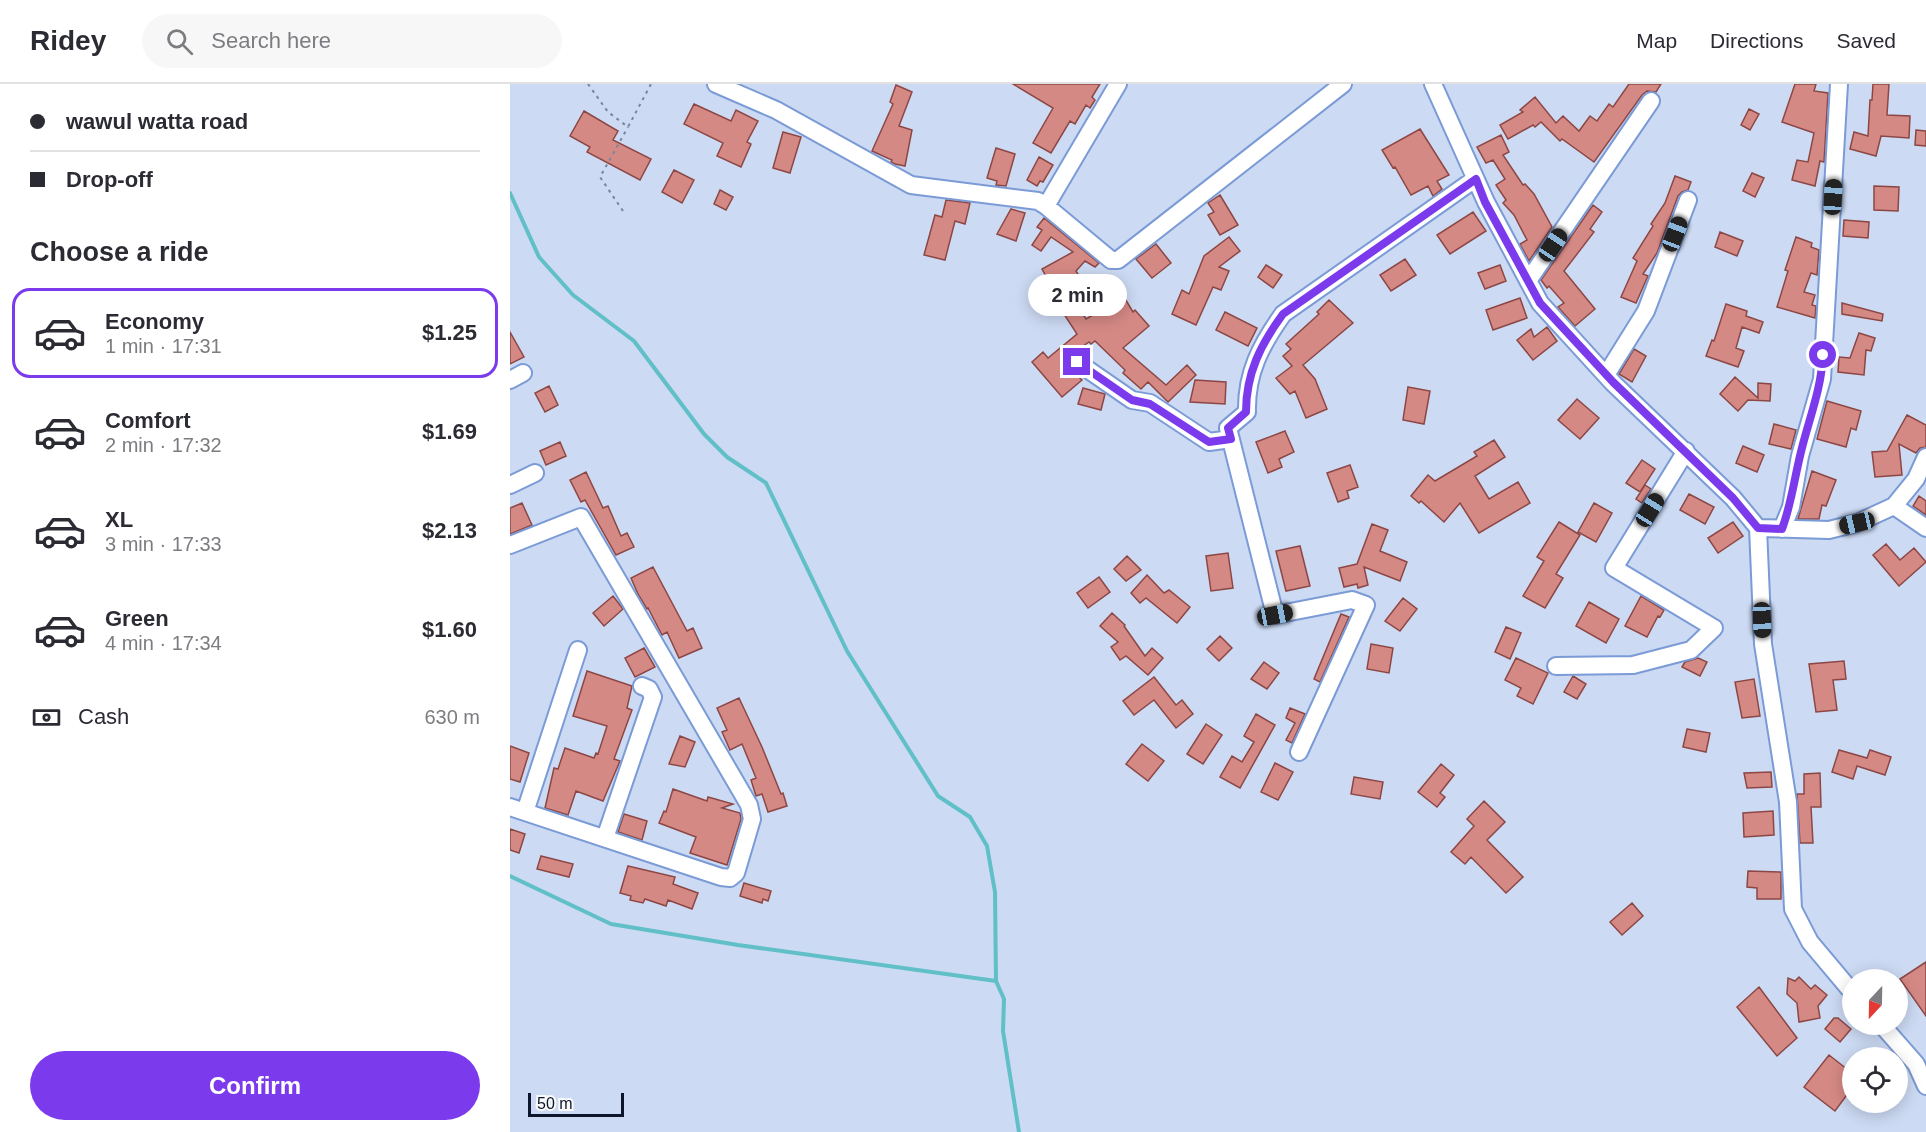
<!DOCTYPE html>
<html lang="en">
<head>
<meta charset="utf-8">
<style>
  :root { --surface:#fff; --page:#f7f7f7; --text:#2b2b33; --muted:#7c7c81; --line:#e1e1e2; --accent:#7c3aed }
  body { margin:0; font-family:Arial,sans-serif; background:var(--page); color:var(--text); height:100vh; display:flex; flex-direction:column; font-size:22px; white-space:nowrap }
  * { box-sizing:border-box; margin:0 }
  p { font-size:20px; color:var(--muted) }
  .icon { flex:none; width:33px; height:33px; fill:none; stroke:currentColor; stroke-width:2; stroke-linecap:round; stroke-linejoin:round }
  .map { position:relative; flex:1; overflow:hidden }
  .sheet { display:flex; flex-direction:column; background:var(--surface); width:510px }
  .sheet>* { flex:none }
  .hud { display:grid; align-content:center; height:132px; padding:0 30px; background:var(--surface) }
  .needle { width:39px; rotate:202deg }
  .fabs { position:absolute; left:1332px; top:885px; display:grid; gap:12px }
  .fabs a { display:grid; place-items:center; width:66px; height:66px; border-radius:50%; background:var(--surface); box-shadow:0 3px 15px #0003; font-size:30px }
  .scale { position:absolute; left:18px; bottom:15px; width:96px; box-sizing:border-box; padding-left:6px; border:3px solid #0c172e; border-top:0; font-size:16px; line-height:21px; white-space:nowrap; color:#0c172e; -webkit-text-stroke:4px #fafafa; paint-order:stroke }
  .end { position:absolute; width:27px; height:27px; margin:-14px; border:8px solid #7c3aed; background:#fff; box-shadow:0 0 0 3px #fff }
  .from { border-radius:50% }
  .bubble { position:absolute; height:42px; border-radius:21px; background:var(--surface); box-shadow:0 3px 15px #0003; font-size:20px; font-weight:800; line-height:42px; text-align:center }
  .car { position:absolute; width:18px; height:36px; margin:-18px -9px; border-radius:8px; box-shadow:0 0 4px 2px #0007; background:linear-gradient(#222 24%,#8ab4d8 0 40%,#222 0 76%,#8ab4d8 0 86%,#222 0) }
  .hud b { display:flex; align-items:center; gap:21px; height:57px; font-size:22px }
  .hud b+b { border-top:2px solid var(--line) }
  .hud i { width:15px; height:15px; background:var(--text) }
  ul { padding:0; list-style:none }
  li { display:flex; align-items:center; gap:18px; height:90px; margin:0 12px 9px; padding:0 18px; border:3px solid transparent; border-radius:18px }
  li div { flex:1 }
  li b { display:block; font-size:22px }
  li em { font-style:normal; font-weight:800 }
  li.active { border-color:var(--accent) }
  li>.icon { width:54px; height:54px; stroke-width:1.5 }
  h2 { padding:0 30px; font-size:27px; line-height:72px }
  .pay { display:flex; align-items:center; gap:15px; height:66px; padding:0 30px; font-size:22px }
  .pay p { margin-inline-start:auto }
  .button { display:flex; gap:12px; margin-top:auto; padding:12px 30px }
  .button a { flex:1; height:69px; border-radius:36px; background:var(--accent); color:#fff; font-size:24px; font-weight:800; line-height:69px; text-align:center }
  header { display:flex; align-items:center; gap:36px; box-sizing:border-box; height:84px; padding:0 30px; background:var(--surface); border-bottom:2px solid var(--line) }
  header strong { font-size:28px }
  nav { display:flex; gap:33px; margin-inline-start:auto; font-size:21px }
  .search { width:420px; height:54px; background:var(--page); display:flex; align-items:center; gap:15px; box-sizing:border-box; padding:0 21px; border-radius:33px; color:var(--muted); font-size:22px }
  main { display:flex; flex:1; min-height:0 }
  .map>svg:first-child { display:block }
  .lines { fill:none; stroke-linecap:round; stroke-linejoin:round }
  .stream { stroke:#60bfc7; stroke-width:4 }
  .building { fill:#d58985; stroke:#8c4745; stroke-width:1.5 }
  .minor-casing { stroke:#7b9bd6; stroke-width:20 }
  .path { stroke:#79859d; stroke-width:2; stroke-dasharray:3 4.5; stroke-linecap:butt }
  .minor { stroke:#fff; stroke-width:16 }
  .route { stroke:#7c3aed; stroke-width:8 }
</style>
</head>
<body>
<header>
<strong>Ridey</strong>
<div class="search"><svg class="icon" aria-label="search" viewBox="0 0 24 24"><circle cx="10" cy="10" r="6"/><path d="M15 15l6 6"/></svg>Search here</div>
<nav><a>Map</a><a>Directions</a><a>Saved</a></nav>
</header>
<main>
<section class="sheet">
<div class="hud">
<b><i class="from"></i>wawul watta road</b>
<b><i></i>Drop-off</b>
</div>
<h2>Choose a ride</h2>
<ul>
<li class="active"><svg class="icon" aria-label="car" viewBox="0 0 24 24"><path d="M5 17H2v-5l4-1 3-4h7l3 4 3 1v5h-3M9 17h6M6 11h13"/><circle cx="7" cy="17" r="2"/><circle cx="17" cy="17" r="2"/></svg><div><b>Economy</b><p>1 min · 17:31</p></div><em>$1.25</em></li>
<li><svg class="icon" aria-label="car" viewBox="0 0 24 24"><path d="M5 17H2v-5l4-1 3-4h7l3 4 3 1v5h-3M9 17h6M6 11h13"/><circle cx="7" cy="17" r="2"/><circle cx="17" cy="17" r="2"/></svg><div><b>Comfort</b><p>2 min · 17:32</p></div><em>$1.69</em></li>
<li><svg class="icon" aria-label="car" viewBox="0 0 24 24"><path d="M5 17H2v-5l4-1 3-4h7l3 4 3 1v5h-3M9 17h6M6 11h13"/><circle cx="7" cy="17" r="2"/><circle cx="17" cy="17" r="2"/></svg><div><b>XL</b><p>3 min · 17:33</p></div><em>$2.13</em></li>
<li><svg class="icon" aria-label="car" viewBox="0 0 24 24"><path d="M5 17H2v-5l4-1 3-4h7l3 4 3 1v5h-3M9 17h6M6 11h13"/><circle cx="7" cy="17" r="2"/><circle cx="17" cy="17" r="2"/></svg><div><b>Green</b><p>4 min · 17:34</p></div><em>$1.60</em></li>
</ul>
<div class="pay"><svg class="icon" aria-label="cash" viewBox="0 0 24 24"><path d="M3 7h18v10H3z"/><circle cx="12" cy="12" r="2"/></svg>Cash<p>630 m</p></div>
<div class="button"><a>Confirm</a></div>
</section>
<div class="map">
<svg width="1416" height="1048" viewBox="0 0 1416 1048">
  <rect width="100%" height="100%" fill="#ccdaf3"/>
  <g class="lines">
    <path class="stream" d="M 0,109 L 29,173 L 63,211 L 124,257 L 194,350 L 217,373 L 256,399 L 337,567 L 428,712 L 460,733 L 477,762 L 485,808 L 486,897 L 494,915 L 493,947 L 509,1048
      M 0,792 L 101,840 L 228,861 L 486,897"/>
  </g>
  <path class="building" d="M 503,0 L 590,0 L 582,13 L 585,16 L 580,24 L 576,21 L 565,40 L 560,37 L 541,69 L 523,59 L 543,24 Z
    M 1119,0 L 1151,0 L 1146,8 L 1137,7 L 1132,11 L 1084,78 L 1052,55 L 1050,57 L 1031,38 L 1025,43 L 1023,41 L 998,55 L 990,41 L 1013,28 L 1010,26 L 1025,13 L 1046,39 L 1053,32 L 1069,47 L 1080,32 L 1087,37 L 1099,20 L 1103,23 Z
    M 1285,0 L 1306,0 L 1304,7 L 1318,9 L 1314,78 L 1310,77 L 1305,102 L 1282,96 L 1287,76 L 1298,78 L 1304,49 L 1272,38 Z
    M 1363,0 L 1379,0 L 1377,31 L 1400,32 L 1399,54 L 1371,52 L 1366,72 L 1340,65 L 1344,48 L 1358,52 L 1360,16 L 1362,16 Z
    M 386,1 L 402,8 L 389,42 L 402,46 L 395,82 L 385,80 L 381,78 L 382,76 L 362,67 L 383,20 L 380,18 Z
    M 184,20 L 221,37 L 226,26 L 248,37 L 237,58 L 241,60 L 231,83 L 207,72 L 213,59 L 174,40 Z
    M 1239,25 L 1249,30 L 1240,46 L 1231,41 Z
    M 74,27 L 108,47 L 103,56 L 141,75 L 130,96 L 77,68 L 80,63 L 60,52 Z
    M 910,45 L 939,91 L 927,97 L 932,105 L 923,112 L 918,102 L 901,111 L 885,83 L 883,84 L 872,66 Z
    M 1406,46 L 1416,47 L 1416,62 L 1405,61 Z
    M 273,48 L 291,53 L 280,89 L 263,84 Z
    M 991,51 L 999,68 L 993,71 L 1013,101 L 1015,100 L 1024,110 L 1042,143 L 1019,177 L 1010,160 L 1017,156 L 1004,131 L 993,119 L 996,116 L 986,101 L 995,95 L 983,76 L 976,79 L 967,63 Z
    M 486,64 L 505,70 L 496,102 L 486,101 L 487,97 L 477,94 Z
    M 529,73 L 543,81 L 533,98 L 530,97 L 527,102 L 517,96 Z
    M 164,86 L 184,96 L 172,119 L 152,108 Z
    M 1242,89 L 1254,94 L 1245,113 L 1233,107 Z
    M 1165,92 L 1181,98 L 1178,106 L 1172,108 L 1168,112 L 1147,169 L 1133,190 L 1138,192 L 1126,219 L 1111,213 L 1127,177 L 1123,174 L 1143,142 L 1141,140 L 1155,119 Z
    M 1364,102 L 1389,103 L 1388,127 L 1364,126 Z
    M 210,106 L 223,113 L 216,126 L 204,120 Z
    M 710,111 L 728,141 L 710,151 L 698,131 L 704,128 L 698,119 Z
    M 436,116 L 460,119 L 455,140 L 445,137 L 435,176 L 414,171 L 425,131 L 432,133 Z
    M 1083,121 L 1092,128 L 1080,145 L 1084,148 L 1054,187 L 1085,225 L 1065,242 L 1048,223 L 1054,219 L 1039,202 L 1037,204 L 1031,196 Z
    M 501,125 L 515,129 L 506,157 L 487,150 Z
    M 963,128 L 976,147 L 940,170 L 927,151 Z
    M 534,134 L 589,179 L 585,183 L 575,177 L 566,187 L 579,207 L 557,221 L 543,200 L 541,201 L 532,185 L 563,168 L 541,153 L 531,167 L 522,161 L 532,146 L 527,143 Z
    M 1334,136 L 1359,138 L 1358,154 L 1333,152 Z
    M 1210,148 L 1233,157 L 1227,172 L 1205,163 Z
    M 719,153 L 730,167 L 709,183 L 719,187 L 711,206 L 703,203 L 686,241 L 662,230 L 672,206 L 679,210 L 694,172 Z
    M 1286,153 L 1302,159 L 1301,163 L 1309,166 L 1307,191 L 1301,189 L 1294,208 L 1305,211 L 1302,221 L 1306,222 L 1305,234 L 1267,223 L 1278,187 L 1275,186 Z
    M 646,160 L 661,179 L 642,194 L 626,175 Z
    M 895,175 L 906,191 L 881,207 L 870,191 Z
    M 756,181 L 772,191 L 763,204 L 748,193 Z
    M 990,181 L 996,197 L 975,205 L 968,189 Z
    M 614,213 L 623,228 L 625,226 L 639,242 L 613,264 L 656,301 L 677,281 L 686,291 L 658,318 L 638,298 L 631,305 L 613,289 L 615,286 L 585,257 L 581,260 L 579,258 L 559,272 L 556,277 L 561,286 L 572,296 L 552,313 L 522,278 L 533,268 L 538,274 L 567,250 L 552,227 L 566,219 L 576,235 Z
    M 1010,214 L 1017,234 L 983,246 L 976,226 Z
    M 819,216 L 843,239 L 793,281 L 805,295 L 817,325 L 796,334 L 785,307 L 780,310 L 766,294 L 782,282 L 773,272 L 781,265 L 776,260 L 809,230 L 807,228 Z
    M 1332,219 L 1373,230 L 1372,237 L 1332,230 Z
    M 1216,220 L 1237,227 L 1236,232 L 1253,238 L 1249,249 L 1232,243 L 1226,264 L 1234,267 L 1228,283 L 1196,272 L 1202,256 L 1204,257 Z
    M 715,228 L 747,244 L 738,262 L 706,246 Z
    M 1037,243 L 1047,257 L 1023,276 L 1007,256 L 1021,245 L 1024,253 Z
    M 0,248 L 14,273 L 0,280 Z
    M 1349,249 L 1365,254 L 1361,267 L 1356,266 L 1354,291 L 1328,288 L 1329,273 L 1340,274 Z
    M 1124,265 L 1136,272 L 1122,298 L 1109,290 Z
    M 1225,293 L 1248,314 L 1248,299 L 1261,300 L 1260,317 L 1238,316 L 1228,327 L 1210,310 Z
    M 685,296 L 716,298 L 715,320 L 680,318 Z
    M 39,302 L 48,321 L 35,328 L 25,309 Z
    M 898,303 L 920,307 L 914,340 L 893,336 Z
    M 573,304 L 595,310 L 591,326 L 568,320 Z
    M 1067,315 L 1089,334 L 1070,355 L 1048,336 Z
    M 1317,317 L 1351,327 L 1346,346 L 1341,344 L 1336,363 L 1307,355 Z
    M 1397,331 L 1416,341 L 1416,363 L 1410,364 L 1406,369 L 1389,360 L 1392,391 L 1365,393 L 1362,368 L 1377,367 Z
    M 1264,340 L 1286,346 L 1281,365 L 1259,360 Z
    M 775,347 L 784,368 L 769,375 L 772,383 L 758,389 L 746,358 Z
    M 984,356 L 995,373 L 965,392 L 979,415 L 1008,398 L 1020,419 L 969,449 L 950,419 L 934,438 L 911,417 L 909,419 L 901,412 L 918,391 L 925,397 L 967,372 L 964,368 Z
    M 50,358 L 56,372 L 36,381 L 30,367 Z
    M 1233,362 L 1254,371 L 1247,388 L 1226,379 Z
    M 1132,376 L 1145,385 L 1130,408 L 1116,399 Z
    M 840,381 L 848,403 L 837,407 L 839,414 L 828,418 L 817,389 Z
    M 1302,387 L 1326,396 L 1316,422 L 1312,421 L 1309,435 L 1288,435 Z
    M 76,388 L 93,424 L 98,422 L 111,452 L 117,449 L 124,463 L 106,471 L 75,416 L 71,418 L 60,396 Z
    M 1135,401 L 1141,405 L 1132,419 L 1126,415 Z
    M 1179,410 L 1204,423 L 1195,440 L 1170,426 Z
    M 1409,412 L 1416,417 L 1416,431 L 1403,422 Z
    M 12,419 L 22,441 L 0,450 L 0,424 Z
    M 1084,419 L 1102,429 L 1086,458 L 1068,448 Z
    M 1049,438 L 1070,451 L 1046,490 L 1053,494 L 1035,524 L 1013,512 L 1034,477 L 1027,473 Z
    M 1223,438 L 1233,452 L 1208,469 L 1198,454 Z
    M 862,440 L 878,446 L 870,467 L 897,478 L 890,497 L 854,483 L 858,501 L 848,504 L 847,500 L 834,503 L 829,484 L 847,480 Z
    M 1376,460 L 1390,476 L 1404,464 L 1416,478 L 1389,502 L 1363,471 Z
    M 790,462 L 800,502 L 776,507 L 766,467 Z
    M 718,469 L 723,504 L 701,507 L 696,472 Z
    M 617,472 L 631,486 L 616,497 L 604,485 Z
    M 143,483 L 177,547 L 183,544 L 192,564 L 169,574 L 157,548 L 152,551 L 138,524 L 137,525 L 128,510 L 121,494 Z
    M 637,491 L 654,509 L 659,506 L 680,523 L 667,539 L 636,514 L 630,519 L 621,509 Z
    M 589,493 L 600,508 L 578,524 L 567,509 Z
    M 103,512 L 113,525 L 94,542 L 83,529 Z
    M 1131,512 L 1154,526 L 1150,533 L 1148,532 L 1137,553 L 1115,542 Z
    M 893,514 L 907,525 L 890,547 L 875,537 Z
    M 1079,518 L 1109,535 L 1096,559 L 1066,542 Z
    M 602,529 L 615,541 L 614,542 L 635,572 L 642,564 L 653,574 L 638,591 L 616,572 L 610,576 L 601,563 L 608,558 L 590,542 Z
    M 831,530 L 839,533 L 810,598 L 804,595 Z
    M 996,543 L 1011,549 L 1000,575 L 985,568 Z
    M 710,552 L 722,564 L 709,577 L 697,565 Z
    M 861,560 L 883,564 L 879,589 L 857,585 Z
    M 134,564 L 145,583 L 125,593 L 115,574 Z
    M 1006,574 L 1038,589 L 1023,620 L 1007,612 L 1011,604 L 995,596 Z
    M 1188,574 L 1197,578 L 1190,592 L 1172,583 L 1175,578 Z
    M 1334,577 L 1336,595 L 1323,596 L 1327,626 L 1306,628 L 1299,580 Z
    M 754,578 L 769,589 L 757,605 L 741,595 Z
    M 77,587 L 122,602 L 117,624 L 122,626 L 104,675 L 110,677 L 93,717 L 66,707 L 58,731 L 35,724 L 44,684 L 48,685 L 55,664 L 84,674 L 86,669 L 88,670 L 97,642 L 63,632 Z
    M 1063,592 L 1076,600 L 1067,615 L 1054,608 Z
    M 644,593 L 666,621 L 672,616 L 683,630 L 666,644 L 644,616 L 624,631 L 613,617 Z
    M 1244,595 L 1250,632 L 1232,634 L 1225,598 Z
    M 229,614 L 252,663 L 271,710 L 273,709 L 277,722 L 258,728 L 252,710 L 246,712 L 241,696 L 246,694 L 232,660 L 220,666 L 212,648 L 217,646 L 207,624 Z
    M 780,624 L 795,630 L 782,659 L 776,656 L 785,639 L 776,634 Z
    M 746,630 L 765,641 L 730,704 L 710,693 L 722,672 L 732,678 L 744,658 L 734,652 Z
    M 696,640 L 712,651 L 693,680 L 677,670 Z
    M 1177,645 L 1200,649 L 1196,668 L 1173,663 Z
    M 170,652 L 185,658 L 175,683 L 159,680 Z
    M 632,660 L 654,677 L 638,697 L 616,680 Z
    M 0,662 L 19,669 L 10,698 L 0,695 Z
    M 1329,666 L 1357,674 L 1360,666 L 1381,673 L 1375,691 L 1347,682 L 1343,695 L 1322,688 Z
    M 765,679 L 783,688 L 768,716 L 751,708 Z
    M 931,680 L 944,691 L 930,709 L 935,713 L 927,723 L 908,708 Z
    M 1261,688 L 1262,703 L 1237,704 L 1234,689 Z
    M 1310,689 L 1311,723 L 1301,723 L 1303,759 L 1290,759 L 1287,710 L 1294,710 L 1294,690 Z
    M 844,693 L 873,698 L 870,715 L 841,710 Z
    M 163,705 L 197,717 L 198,713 L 223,720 L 212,724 L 230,729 L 231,735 L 217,781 L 180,769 L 186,753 L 149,739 L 154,727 L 156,728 Z
    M 974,717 L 995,738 L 977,756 L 1013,793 L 996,809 L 961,773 L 955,780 L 941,768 L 964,742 L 957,735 Z
    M 1263,727 L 1264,751 L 1234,753 L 1233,729 Z
    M 114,730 L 137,737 L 132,756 L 108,748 Z
    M 0,745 L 15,750 L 9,769 L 0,766 Z
    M 31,772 L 63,780 L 59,793 L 27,785 Z
    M 118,782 L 165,793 L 163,800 L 188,809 L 182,825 L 158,816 L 156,822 L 135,815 L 133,819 L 120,816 L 121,812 L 110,809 Z
    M 1238,787 L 1271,788 L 1271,815 L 1247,815 L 1247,804 L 1237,803 Z
    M 234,799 L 261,807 L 258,817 L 253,815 L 252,819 L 230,812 Z
    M 1122,819 L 1133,832 L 1112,851 L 1100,838 Z
    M 1416,878 L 1416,932 L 1390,895 Z
    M 1289,893 L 1301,905 L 1305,901 L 1317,911 L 1308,922 L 1310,934 L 1289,938 L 1287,919 L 1277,910 L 1278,894 L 1285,897 Z
    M 1249,903 L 1287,954 L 1267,972 L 1227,923 Z
    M 1324,934 L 1328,934 L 1341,945 L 1330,958 L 1315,945 Z
    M 1319,971 L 1342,989 L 1342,1004 L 1325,1027 L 1294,1003 Z"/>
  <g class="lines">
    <g class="minor-casing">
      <path id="minor" d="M 206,0 L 266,26 L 401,101 L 528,117 L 536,122 L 601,176 L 608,176 L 833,0
        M 923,0 L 976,118 L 1030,219 L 1103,299 L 1223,414 L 1248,444 L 1253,560 L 1278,718 L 1283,825 L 1300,858 L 1342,908
        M 536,122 L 608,0
        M 1018,197 L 1141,17
        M 567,278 L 622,316 L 640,319 L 699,358 L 721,355
        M 1096,291 L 1136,227 L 1178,116
        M 0,296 L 13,289
        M 0,401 L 25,389
        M 1384,422 L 1416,444
        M 1248,444 L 1319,446 L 1347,439 L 1384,422 L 1406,395 L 1416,373
        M 1272,445 L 1281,423 L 1290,372 L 1312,295 L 1329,0
        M 0,461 L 71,433 L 239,721 L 242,735 L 226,789 L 220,794 L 211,793 L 0,723
        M 1046,582 L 1123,581 L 1181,566 L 1204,544 L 1104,484 L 1176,367
        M 789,668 L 856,521 L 842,516 L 765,531 L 718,344 L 737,328 C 736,289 751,261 773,230 L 965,95
        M 15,728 L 68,566
        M 95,754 L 143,613 L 139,605 L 132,602
        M 1371,940 L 1406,980 L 1416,1002"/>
    </g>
    <path class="path" d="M 78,0 L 98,28 L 118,43 L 141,0
      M 113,127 L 90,93 L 118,43"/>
    <use href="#minor" class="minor"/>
  </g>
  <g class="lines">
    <path class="route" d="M 567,278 L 622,316 L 640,320 L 699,358 L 721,355 L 718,344 L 736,328 C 736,289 751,260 773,230 L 966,95 L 975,118 L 1030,219 L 1103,298 L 1223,414 L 1248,444 L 1272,445 C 1281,421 1284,397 1290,372 C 1298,337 1311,308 1313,271"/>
  </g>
</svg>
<div class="fabs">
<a><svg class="needle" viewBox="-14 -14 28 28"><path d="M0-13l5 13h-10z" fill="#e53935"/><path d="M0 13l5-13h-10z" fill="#7c7c81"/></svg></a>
<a><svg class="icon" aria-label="locate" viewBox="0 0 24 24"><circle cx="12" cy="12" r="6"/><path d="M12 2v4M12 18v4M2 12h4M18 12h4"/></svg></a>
</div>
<div class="scale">50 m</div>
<i class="end from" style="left:1313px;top:271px"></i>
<i class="end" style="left:567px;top:278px"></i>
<div class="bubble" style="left:518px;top:190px;width:99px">2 min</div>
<i class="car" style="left:1323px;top:113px;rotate:3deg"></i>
<i class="car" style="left:1165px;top:150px;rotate:21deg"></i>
<i class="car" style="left:1043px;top:161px;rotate:34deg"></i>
<i class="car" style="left:1140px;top:426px;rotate:32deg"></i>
<i class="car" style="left:1347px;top:439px;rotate:257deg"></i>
<i class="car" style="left:765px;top:531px;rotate:79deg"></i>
<i class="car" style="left:1252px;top:536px;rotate:178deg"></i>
</div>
</main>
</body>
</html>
